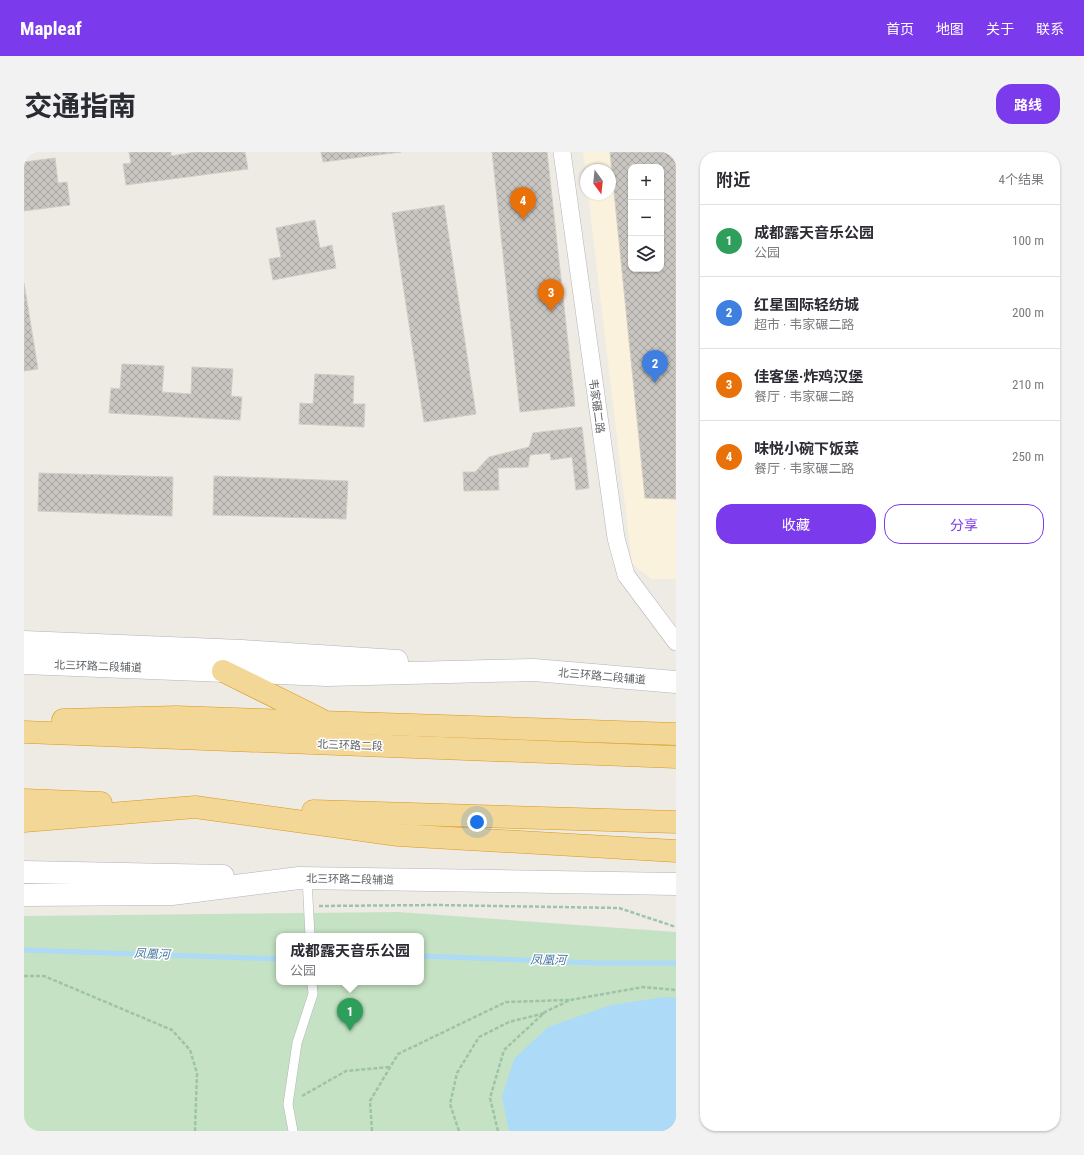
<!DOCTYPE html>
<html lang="zh">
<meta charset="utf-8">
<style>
:root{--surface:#fff;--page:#f2f2f3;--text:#2b2b33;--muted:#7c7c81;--line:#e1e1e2;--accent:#7c3aed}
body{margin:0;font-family:"Roboto Condensed","Noto Sans SC",sans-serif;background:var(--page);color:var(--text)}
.controls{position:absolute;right:12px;top:12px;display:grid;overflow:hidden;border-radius:8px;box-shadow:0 1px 3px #0004}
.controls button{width:36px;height:36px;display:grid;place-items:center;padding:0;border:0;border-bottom:1px solid var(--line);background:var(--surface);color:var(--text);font:20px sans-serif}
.compass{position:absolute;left:556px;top:12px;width:36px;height:36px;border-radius:50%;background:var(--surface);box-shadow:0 1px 3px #0004;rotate:165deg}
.you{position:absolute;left:453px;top:670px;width:14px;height:14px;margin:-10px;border:3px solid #fff;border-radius:50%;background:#1a73e8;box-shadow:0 0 0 6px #1a73e833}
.badge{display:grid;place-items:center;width:26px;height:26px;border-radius:50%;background:var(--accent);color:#fff;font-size:13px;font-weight:700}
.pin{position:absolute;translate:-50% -33px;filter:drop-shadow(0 1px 2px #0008)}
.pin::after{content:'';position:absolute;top:21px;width:14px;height:12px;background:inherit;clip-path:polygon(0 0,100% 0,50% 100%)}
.popup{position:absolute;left:252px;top:781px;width:148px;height:52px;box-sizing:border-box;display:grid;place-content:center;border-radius:8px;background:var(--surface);filter:drop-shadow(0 1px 3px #0005);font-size:13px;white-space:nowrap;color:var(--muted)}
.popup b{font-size:15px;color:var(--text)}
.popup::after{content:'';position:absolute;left:50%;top:100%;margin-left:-8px;border:8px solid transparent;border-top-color:var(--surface)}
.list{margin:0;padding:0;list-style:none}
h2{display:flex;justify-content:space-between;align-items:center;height:52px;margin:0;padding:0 16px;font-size:17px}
h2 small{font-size:13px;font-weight:400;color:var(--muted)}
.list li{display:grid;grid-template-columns:26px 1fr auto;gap:12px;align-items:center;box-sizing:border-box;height:72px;padding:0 16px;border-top:1px solid var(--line)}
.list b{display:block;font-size:15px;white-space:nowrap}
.list p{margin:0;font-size:13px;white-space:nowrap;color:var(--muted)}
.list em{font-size:13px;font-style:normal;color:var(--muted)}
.actions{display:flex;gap:8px;padding:12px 16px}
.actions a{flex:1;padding:9px 0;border:1px solid var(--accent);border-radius:16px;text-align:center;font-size:14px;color:var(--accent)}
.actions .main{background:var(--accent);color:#fff}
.icon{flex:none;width:22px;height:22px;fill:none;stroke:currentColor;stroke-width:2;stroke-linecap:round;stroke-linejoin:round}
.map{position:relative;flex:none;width:652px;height:979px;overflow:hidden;border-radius:16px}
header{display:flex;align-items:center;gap:24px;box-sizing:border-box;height:56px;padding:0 20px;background:var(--accent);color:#fff}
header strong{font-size:19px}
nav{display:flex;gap:22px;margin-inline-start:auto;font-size:14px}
.intro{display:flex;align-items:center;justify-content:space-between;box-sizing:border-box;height:96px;padding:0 24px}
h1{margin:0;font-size:28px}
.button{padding:10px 18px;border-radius:16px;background:var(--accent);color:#fff;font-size:14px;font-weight:700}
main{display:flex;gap:24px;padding:0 24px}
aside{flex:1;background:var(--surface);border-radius:16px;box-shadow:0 1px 3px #0004}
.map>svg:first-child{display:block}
.commercial{fill:#fbf2dd;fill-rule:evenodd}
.park{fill:#c5e3c4;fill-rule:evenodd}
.water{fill:#acdaf7}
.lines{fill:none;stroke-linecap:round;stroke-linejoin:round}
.stream{stroke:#acdaf7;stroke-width:5}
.building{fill:url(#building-cross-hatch);stroke:#d2cdc4;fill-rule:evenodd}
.lane-casing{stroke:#b2b5b9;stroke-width:10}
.street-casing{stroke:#b2b5b9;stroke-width:18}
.secondary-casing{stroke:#b1b4b8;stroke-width:23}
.highway-casing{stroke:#dd9615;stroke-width:23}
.path{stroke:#9ec3a6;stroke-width:2.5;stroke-dasharray:4 2;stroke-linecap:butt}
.lane{stroke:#fff;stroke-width:9}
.street{stroke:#fff;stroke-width:17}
.secondary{stroke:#fff;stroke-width:22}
.highway{stroke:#f3d797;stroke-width:22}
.labels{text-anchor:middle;stroke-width:3;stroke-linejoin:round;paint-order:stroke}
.street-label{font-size:11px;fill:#5d6064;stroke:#fff}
.water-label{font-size:12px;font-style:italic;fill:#47769f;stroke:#fff}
</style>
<header>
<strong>Mapleaf</strong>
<nav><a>首页</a><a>地图</a><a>关于</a><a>联系</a></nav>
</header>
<div class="intro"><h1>交通指南</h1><a class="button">路线</a></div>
<main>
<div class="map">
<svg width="652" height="979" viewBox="0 0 652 979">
<defs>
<pattern id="building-cross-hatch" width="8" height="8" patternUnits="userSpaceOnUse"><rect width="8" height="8" fill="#c9c6c2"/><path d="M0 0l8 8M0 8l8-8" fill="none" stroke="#a6a4a1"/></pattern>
</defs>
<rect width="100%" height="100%" fill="#eeebe5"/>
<path class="commercial" d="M559,0h93v427h-24l-20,-15 -44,-370h22v-24h-24v4zM607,15h30v102h-30z"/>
<path class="park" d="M374,760l278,20v199h-652v-215zM255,784h142v46h-142z"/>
<polygon class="water" points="641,845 652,846 652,979 485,979 478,945 490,907 524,875 587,853"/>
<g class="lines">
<g class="stream">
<polyline points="0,798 255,807"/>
<polyline points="397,804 573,811 652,811"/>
</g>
</g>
<g class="building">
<polygon points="105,0 147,0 147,4 171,0 221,0 224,17 102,33 99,12 107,11"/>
<polygon points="297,0 377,0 299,10"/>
<polygon points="468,0 523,0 551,254 496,260"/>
<path d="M586,0h66v347l-31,-1zM607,15h30v102h-30z"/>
<polygon points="31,6 34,31 43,30 46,53 0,59 0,10"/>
<polygon points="420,53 452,262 400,270 368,61"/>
<polygon points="291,68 296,96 308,93 312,116 249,128 245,107 257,105 252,76"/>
<polygon points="0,131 14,217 0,219"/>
<polygon points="98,212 140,214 138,240 167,242 168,215 209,217 207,244 218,245 216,268 85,261 87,236 96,237"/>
<polygon points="291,222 330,224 329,252 341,252 340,275 275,272 276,251 289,252"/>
<polygon points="558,275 565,336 552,338 548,305 527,308 526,301 506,303 504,315 474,316 475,338 440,339 439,320 451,320 465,305 505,295 509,281"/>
<polygon points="15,321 149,325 148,364 14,359"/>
<polygon points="190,324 324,329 322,367 189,363"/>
</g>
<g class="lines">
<defs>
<g id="lane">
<polyline points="283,726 286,784"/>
<polyline points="269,979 264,952 273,891 289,842 288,830"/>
</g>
<polyline id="street" points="538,0 592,386 602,423 652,490"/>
<g id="secondary">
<polyline points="0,490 218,499 373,509"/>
<polyline points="0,511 303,523 510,518 652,530"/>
<polyline points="0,720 199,724"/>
<polyline points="0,743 148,742 275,726 652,732"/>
</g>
<g id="highway">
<polyline points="199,519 296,567"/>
<polyline points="39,568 152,565 652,582"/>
<polyline points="0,580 652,605"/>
<polyline points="0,648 77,651"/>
<polyline points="289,659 652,670"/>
<polyline points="0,669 171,655 374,683 652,699"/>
</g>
</defs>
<use href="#lane" class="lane-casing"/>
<use href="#street" class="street-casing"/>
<use href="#secondary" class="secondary-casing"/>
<use href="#highway" class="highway-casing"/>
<g class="path">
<polyline points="295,754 412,753 595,756 652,775"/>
<polyline points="0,824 20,824 148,878 166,898 173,921 171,979"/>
<polyline points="278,944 322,919 366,915"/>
<polyline points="348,979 346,949 374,902 482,850 545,848"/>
<polyline points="435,979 426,952 433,921 455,885 485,870 521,861"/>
<polyline points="474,979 466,946 480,898 521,860 546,848 619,835 652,838"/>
</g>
<use href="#lane" class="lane"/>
<use href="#street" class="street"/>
<use href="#secondary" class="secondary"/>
<use href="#highway" class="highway"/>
</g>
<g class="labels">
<g class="street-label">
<text transform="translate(573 254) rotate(82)" y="4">韦家碾二路</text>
<text transform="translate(74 514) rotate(2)" y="4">北三环路二段辅道</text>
<text transform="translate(578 524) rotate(5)" y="4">北三环路二段辅道</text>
<text transform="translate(326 593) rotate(2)" y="4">北三环路二段</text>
<text transform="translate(326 727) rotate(1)" y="4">北三环路二段辅道</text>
</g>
<g class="water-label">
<text transform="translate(128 802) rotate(2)" y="4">凤凰河</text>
<text transform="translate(524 808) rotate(1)" y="4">凤凰河</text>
</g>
</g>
</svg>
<div class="controls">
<button>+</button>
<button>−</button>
<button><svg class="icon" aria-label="layers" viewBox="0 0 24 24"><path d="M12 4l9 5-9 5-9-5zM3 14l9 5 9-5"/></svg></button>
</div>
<svg class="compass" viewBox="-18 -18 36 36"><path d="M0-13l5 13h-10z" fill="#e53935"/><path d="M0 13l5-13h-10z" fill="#7c7c81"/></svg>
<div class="you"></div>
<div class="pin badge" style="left:326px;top:879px;background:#2e9e5b">1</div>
<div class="popup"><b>成都露天音乐公园</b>公园</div>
<div class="pin badge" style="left:631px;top:231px;background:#3f7fe0">2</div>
<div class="pin badge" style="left:527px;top:160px;background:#e8710a">3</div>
<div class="pin badge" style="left:499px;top:68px;background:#e8710a">4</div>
</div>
<aside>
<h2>附近<small>4个结果</small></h2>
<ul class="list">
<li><span class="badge" style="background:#2e9e5b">1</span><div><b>成都露天音乐公园</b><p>公园</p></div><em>100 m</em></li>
<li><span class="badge" style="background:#3f7fe0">2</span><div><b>红星国际轻纺城</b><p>超市 · 韦家碾二路</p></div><em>200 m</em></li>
<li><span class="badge" style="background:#e8710a">3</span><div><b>佳客堡·炸鸡汉堡</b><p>餐厅 · 韦家碾二路</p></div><em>210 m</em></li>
<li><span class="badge" style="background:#e8710a">4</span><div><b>味悦小碗下饭菜</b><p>餐厅 · 韦家碾二路</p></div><em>250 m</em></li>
</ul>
<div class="actions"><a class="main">收藏</a><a>分享</a></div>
</aside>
</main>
